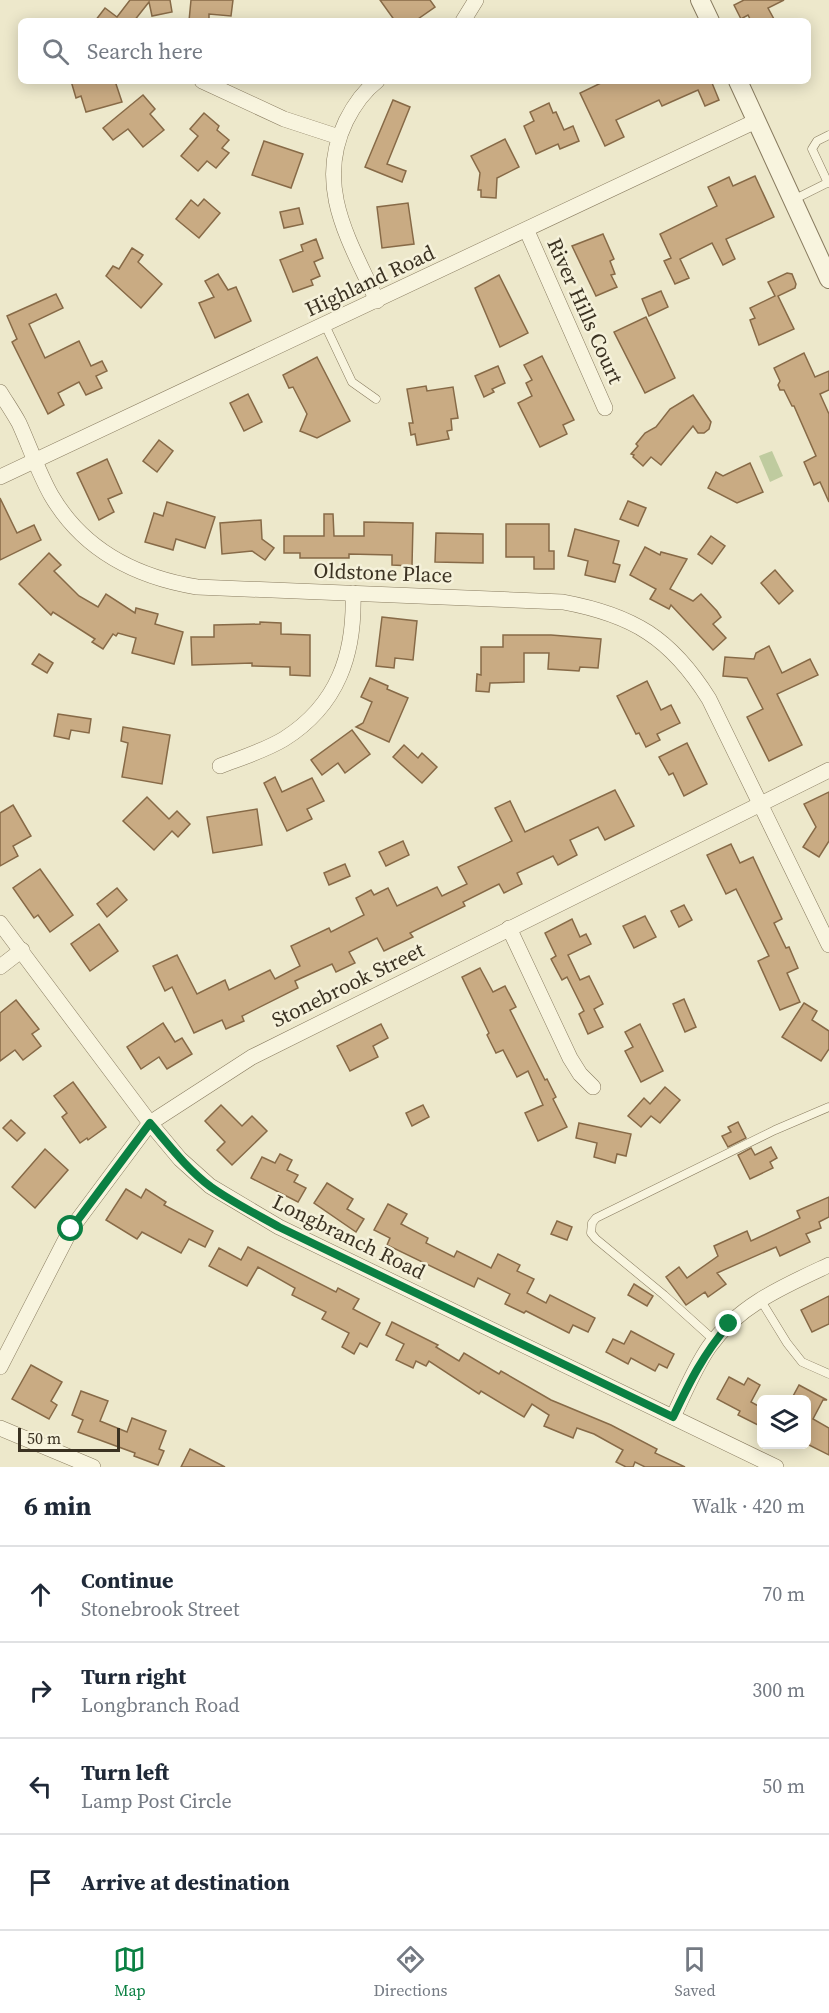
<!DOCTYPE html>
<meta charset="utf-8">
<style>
:root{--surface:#fff;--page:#f6f6f7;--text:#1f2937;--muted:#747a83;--line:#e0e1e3;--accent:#0b8043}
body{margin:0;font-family:"Source Serif 4",serif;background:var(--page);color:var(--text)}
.controls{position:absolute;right:18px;bottom:18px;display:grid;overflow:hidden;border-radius:9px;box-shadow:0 3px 15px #0003}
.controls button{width:54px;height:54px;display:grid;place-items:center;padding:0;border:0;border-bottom:2px solid var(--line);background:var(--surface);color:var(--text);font:30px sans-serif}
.scale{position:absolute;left:18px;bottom:15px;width:102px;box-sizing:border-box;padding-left:6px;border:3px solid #3b3222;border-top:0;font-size:16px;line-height:21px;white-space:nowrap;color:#3b3222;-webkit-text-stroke:4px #f5f1da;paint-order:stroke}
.stop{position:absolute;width:18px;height:18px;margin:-14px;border:4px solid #0b8043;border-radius:50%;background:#fff}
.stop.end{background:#0b8043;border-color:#fff;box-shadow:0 2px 6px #0008}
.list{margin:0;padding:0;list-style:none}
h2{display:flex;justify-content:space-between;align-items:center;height:78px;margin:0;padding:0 24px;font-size:26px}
h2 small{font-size:20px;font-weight:400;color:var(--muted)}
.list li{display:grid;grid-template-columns:39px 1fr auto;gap:18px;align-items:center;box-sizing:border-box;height:96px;padding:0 24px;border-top:2px solid var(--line)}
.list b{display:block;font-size:22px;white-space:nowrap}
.list p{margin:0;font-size:20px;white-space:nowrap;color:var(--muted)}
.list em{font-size:20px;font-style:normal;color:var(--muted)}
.icon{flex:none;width:33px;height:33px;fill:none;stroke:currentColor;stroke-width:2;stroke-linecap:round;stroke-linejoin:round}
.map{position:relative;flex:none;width:829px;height:1467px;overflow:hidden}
.search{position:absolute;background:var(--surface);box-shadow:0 3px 15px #0003;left:18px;right:18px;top:18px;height:66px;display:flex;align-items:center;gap:15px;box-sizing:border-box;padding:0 21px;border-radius:9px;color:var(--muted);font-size:22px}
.sheet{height:462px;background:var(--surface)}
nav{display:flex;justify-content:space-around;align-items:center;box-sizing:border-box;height:84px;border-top:2px solid var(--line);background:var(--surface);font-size:16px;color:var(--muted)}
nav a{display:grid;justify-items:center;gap:3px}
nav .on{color:var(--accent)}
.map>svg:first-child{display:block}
.green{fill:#bfcb9f}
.building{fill:#c9ab83;stroke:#876a47;stroke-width:1.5}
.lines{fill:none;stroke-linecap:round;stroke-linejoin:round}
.service-casing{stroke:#897c60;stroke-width:9}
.minor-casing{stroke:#897c60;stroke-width:16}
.tertiary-casing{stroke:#897c60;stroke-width:20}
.service{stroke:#f8f4de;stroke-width:8}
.minor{stroke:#f8f4de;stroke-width:15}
.tertiary{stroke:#f8f4de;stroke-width:18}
.route{stroke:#0b8043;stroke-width:8}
.labels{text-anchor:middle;stroke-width:5;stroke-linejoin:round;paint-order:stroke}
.street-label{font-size:21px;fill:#3b3222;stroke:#f5f1da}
</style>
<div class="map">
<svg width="829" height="1467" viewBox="0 0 829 1467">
<rect width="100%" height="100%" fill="#ede8cb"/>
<polygon class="green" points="772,451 783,476 770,482 759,456"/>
<g class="building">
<polygon points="130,0 170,0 172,12 152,16 149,2 134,21 95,21 105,8 117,17"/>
<polygon points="191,0 233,0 231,16 209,14 209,21 189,21"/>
<polygon points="380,0 430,0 435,7 415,21 395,21"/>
<polygon points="744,0 784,0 768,8 775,21 751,21 748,15 741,19 734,5"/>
<polygon points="71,81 115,81 122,102 86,112 81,96 76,98"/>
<polygon points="605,81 717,81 712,83 719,100 705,106 698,90 662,106 659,100 616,120 624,137 605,146 580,93"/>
<polygon points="143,95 155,109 150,114 164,130 143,147 128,129 113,140 103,128"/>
<polygon points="393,100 410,107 387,164 406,171 402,182 365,167"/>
<polygon points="549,103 553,113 556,112 564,130 573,126 579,141 560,149 558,144 536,154 524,126 534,121 530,112"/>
<polygon points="204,113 219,126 217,130 229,140 222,148 229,153 216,168 207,161 198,171 181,156 198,136 190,129"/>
<polygon points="505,139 519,167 497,178 496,198 481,197 481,190 478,190 480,173 471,156"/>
<polygon points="264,141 303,154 291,188 252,175"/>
<polygon points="755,176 774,217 726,239 735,259 723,265 712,243 680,259 689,278 675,284 664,261 671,258 660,234 717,206 708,187 729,177 733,186"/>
<polygon points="204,199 220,213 199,238 176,219 191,200 198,206"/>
<polygon points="408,203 414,244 382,248 377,207"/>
<polygon points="299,208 303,224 284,228 280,212"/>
<polygon points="603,234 614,259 610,261 615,274 611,275 617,287 596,296 572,246"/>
<polygon points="316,239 323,258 314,262 320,276 311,280 313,285 293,292 280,260 303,251 301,245"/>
<polygon points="132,248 143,255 138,262 162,284 141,308 106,276 113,266 119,269"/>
<polygon points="787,273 792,274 796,284 795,288 778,296 794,329 759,345 750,320 755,318 750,308 775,296 768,282"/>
<polygon points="218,274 228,290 236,287 251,321 215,338 199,303 214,297 205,281"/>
<polygon points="499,275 528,333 500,347 475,288"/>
<polygon points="661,291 668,307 649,316 642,299"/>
<polygon points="56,294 63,308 29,324 45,358 79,341 91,366 102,361 107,371 96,376 102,388 86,395 79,382 58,393 64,405 48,414 12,342 17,339 7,316"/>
<polygon points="646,317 675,378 645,393 614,332"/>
<polygon points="804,353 815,377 829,371 829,390 820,394 829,414 829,502 820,482 814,485 804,462 816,456 794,406 792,406 784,390 780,390 778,385 780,381 774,368"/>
<polygon points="542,356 574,420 563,425 567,434 540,447 518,403 532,396 526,383 532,380 524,365"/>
<polygon points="317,357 350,421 317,438 300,431 307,414 293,387 289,388 283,375"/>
<polygon points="498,366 505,383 492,389 494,392 484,397 475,376"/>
<polygon points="426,386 427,391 453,387 458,418 451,419 452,430 447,431 449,439 417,445 415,434 411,435 409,423 413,423 407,389"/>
<polygon points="248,394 262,422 244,431 230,403"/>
<polygon points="693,395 711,422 709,429 704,433 698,433 693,426 661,465 651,457 643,466 633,457 634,455 631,454 638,446 636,444 645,433 656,427 670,409"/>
<polygon points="159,440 173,451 157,472 143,461"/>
<polygon points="107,459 122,493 108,499 114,512 99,520 77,473"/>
<polygon points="750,463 763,492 737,503 708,488 716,472 723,476"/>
<polygon points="0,498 17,533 34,525 41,540 0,560"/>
<polygon points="628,501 646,508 638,526 620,519"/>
<polygon points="167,502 215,517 205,548 176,539 173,550 145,542 154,513 163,516"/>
<polygon points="324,514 333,514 334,536 364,536 364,522 413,523 412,566 392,565 392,555 349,554 349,558 300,558 300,553 284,553 284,536 324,536"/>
<polygon points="261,520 262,539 274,548 265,560 252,551 222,554 220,523"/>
<polygon points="506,524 549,524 549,551 554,551 554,569 534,569 534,557 506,557"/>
<polygon points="575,529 619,541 613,563 620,565 615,582 585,575 588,561 568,556"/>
<polygon points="436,533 483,534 483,563 435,562"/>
<polygon points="711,536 725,546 712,564 698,554"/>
<polygon points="645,547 660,555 661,552 687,559 670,589 693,601 701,594 717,611 721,617 713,624 726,638 713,650 671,605 669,609 650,599 656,589 630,575"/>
<polygon points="49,553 61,565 54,571 79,596 98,607 106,594 135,613 136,608 158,614 155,624 183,632 174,664 132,653 136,638 118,633 116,636 113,634 103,649 92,642 95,639 53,612 51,615 19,584"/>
<polygon points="775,570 793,591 779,604 761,583"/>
<polygon points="382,617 417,621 413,660 395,658 394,668 376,666"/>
<polygon points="260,622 281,623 281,634 310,635 310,676 290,675 290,667 252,666 252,663 192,665 191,637 214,637 214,625 260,624"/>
<polygon points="503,635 551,635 601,639 598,668 580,667 579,671 548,669 549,653 524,653 524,682 490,683 489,692 476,691 477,674 481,675 481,647 503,647"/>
<polygon points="769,646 782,673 810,659 818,675 777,694 802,745 769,761 747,717 763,709 747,678 723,676 725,657 754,659 756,653"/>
<polygon points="39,654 53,663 47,673 32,664"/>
<polygon points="370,678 388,686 387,689 408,698 389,742 356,727 363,723 372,702 361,697"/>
<polygon points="647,681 661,710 671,705 680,723 657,734 660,740 646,747 639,733 636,734 617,696"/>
<polygon points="58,714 91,719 89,733 71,730 69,739 54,736"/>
<polygon points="123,727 170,735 162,784 122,777 128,743 121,741"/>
<polygon points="352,730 370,754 345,773 338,763 322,775 311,760"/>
<polygon points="687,743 707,784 684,796 673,773 669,775 659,757"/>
<polygon points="404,745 418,758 422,753 437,767 422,783 393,757"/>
<polygon points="275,777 282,792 312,778 324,801 307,809 312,819 287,831 264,783"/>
<polygon points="615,790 634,826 605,840 598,827 570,840 577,855 558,865 553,856 517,873 522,884 504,893 499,884 463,902 465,906 410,933 413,937 384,951 377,938 349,952 355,963 336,972 332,964 295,981 298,988 242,1016 244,1021 226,1029 222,1020 194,1033 172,987 165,991 153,966 177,955 197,994 225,980 229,990 270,970 275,979 300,966 291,946 329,928 331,932 364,915 356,898 371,890 374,895 388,888 397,906 437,887 442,896 467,884 458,867 512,841 495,808 510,801 525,832"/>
<polygon points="829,792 829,841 819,857 803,847 816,827 804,804"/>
<polygon points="147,797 169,819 177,811 190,824 178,837 172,831 154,850 123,821"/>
<polygon points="13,805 31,836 13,846 18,856 0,866 0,813"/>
<polygon points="257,809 262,845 213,853 207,817"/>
<polygon points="403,841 409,855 386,866 379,852"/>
<polygon points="731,844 740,863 753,857 782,919 774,923 786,948 789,947 798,968 787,973 800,1002 780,1010 758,961 769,956 736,889 726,894 707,855"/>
<polygon points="345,864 350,876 329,885 324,873"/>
<polygon points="40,869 73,915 50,932 38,915 34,918 13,888"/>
<polygon points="117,888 127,900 107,917 97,904"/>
<polygon points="684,905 692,920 679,927 671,911"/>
<polygon points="645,916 656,937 634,948 623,926"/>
<polygon points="572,919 580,937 586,934 591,944 568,955 580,980 589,976 603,1004 594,1009 603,1027 588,1034 579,1014 584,1011 567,977 562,980 551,959 556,956 545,933"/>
<polygon points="99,924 118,951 90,971 71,944"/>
<polygon points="480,968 493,992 505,986 516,1007 510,1010 545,1080 547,1079 556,1097 553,1099 567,1127 538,1141 525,1113 543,1105 528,1071 517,1077 503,1050 496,1053 487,1035 489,1033 462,977"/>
<polygon points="684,999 696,1027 685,1032 673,1004"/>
<polygon points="16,1000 39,1029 32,1034 41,1046 23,1060 15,1050 0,1061 0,1013"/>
<polygon points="804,1003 817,1011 812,1020 829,1031 829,1049 821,1061 782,1037"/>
<polygon points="163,1023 175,1042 182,1038 192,1054 167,1069 159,1057 141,1069 127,1047"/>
<polygon points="381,1024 388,1038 373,1046 378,1057 350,1071 337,1046"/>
<polygon points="640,1024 663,1071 641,1082 625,1051 633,1047 625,1032"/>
<polygon points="73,1082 106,1127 88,1140 87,1138 80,1143 62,1117 67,1113 54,1096"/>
<polygon points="665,1087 680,1100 660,1123 651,1116 641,1127 628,1116 644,1098 650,1104"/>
<polygon points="221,1105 242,1126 252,1116 267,1131 232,1165 217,1150 225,1142 205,1121"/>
<polygon points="423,1105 429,1117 412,1126 406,1113"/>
<polygon points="11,1120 25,1133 17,1141 3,1128"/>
<polygon points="738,1122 746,1138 728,1147 722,1136 731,1132 728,1127"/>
<polygon points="579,1123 631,1134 626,1156 617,1154 615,1163 594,1157 597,1143 576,1138"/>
<polygon points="771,1147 777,1158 770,1162 773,1168 750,1179 738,1155 751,1148 755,1155"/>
<polygon points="45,1149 68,1170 35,1208 12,1187"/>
<polygon points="280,1154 292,1160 287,1170 298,1175 294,1182 306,1188 298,1202 251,1178 262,1157 275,1163"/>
<polygon points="327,1183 353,1199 347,1209 364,1219 356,1232 314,1203"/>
<polygon points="126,1189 141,1198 146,1189 166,1202 164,1205 213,1231 205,1247 189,1239 181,1253 142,1232 137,1239 106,1220"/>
<polygon points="829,1197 829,1217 819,1222 821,1228 806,1234 810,1242 780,1256 776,1247 717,1273 726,1284 708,1297 705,1292 686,1305 666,1277 679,1267 687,1278 718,1256 714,1246 747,1231 751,1241 800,1218 797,1211"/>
<polygon points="388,1204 407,1214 401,1224 428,1238 426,1243 454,1257 457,1251 491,1268 498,1254 520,1265 517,1271 534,1279 527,1293 546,1303 550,1295 595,1318 588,1332 573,1325 569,1333 526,1311 524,1313 505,1304 510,1294 478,1278 474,1287 387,1245 390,1238 374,1230"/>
<polygon points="557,1221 572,1227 567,1240 551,1234"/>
<polygon points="248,1247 336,1292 338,1288 359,1299 353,1309 380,1323 367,1347 360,1343 354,1354 342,1347 349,1333 322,1319 326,1312 292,1295 295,1288 258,1267 247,1286 209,1266 219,1248 241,1260"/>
<polygon points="634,1284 653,1296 647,1306 628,1295"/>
<polygon points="829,1296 829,1324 812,1332 801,1310"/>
<polygon points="392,1322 438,1345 436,1347 459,1361 464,1353 499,1374 501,1371 551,1400 611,1425 657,1449 655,1453 685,1467 645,1467 635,1462 633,1467 626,1467 616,1462 623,1450 594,1434 577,1428 573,1438 544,1426 549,1415 532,1404 524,1417 481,1391 479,1394 429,1361 426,1366 416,1361 413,1368 396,1360 404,1344 386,1335"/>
<polygon points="631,1331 674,1354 667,1368 659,1364 655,1371 631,1358 628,1364 606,1352 613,1339 624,1344"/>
<polygon points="31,1365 62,1382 51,1401 57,1405 49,1419 12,1399"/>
<polygon points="729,1377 744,1385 748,1378 760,1385 751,1402 762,1408 762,1427 738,1415 740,1411 717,1399"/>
<polygon points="799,1385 827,1400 823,1400 813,1419 829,1428 829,1455 807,1444 807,1400 791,1400"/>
<polygon points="81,1391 108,1401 100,1421 127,1432 132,1418 166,1431 159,1449 164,1451 158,1465 134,1456 135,1453 78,1432 83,1420 72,1415"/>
<polygon points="190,1449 225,1467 181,1467"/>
</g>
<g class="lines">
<defs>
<g id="service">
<polyline points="828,183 812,149 817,141 829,135"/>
<polyline points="793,200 829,182"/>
<polyline points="325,325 352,382 376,399"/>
<polyline points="760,1299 787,1343 802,1362 829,1374"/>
<polyline points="715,1341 664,1295 596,1239 591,1233 592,1223 596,1218 775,1130 829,1107"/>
</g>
<g id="minor">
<polyline points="463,21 476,0"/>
<polyline points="202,81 284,119 339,137"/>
<path d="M377,81c-13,10 -24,26 -31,40 -32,66 4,120 31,180"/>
<polyline points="527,231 605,408"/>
<path d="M0,392c6,10 13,20 19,31 11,24 19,49 32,72 32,55 85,82 146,92l366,15c70,13 108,36 146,97l120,246"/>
<polyline points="0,477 756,121"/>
<path d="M220,766c21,-8 44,-15 64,-27 54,-34 71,-85 69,-146"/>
<polyline points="0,923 150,1123 180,1159 210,1186 279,1227 776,1467"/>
<polyline points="509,928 570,1058 580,1074 593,1087"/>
<polyline points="0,967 22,950"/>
<polyline points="0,1367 71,1229 150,1123 252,1057 829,770"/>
<path d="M673,1417c11,-23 21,-48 36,-70 30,-42 75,-61 120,-82"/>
<polyline points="0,1428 93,1467"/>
</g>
<g id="tertiary">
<polyline points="700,0 710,21"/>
<polyline points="738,81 829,279"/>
</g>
</defs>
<use href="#service" class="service-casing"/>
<use href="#minor" class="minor-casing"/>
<use href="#tertiary" class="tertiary-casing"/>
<use href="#service" class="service"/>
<use href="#minor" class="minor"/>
<use href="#tertiary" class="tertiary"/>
</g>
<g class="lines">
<path class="route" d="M71,1229l79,-106c19,22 37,46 61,64 21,15 45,27 68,40l394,190c17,-36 30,-62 56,-93"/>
</g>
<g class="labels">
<g class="street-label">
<text transform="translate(370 281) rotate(-25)" y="7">Highland Road</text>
<text transform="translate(585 311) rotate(66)" y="7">River Hills Court</text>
<text transform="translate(383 573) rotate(2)" y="7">Oldstone Place</text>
<text transform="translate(348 985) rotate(-26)" y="7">Stonebrook Street</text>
<text transform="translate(349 1237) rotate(26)" y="7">Longbranch Road</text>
</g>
</g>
</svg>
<div class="controls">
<button><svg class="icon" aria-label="layers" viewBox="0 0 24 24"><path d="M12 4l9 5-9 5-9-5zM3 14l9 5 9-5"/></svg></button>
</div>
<div class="scale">50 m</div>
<div class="stop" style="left:71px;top:1229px"></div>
<div class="stop end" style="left:729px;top:1324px"></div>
<div class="search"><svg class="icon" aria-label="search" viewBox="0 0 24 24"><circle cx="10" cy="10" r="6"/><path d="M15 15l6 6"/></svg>Search here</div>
</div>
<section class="sheet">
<h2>6 min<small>Walk · 420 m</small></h2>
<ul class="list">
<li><svg class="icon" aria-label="ahead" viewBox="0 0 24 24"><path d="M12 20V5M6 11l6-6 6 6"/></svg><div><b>Continue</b><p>Stonebrook Street</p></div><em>70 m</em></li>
<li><svg class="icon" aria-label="right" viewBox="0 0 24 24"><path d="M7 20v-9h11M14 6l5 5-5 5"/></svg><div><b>Turn right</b><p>Longbranch Road</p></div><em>300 m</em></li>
<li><svg class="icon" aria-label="left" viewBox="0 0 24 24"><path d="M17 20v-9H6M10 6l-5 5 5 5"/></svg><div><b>Turn left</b><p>Lamp Post Circle</p></div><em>50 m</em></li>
<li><svg class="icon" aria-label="arrive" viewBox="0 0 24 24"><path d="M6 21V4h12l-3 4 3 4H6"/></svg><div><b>Arrive at destination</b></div></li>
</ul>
</section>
<nav>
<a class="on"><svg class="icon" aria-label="map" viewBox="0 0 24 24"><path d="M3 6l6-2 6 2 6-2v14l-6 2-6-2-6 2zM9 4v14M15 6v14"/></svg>Map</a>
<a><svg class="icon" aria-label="directions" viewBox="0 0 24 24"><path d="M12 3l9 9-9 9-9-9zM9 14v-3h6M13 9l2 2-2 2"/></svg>Directions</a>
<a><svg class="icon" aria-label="saved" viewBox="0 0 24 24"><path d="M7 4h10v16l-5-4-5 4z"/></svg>Saved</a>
</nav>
